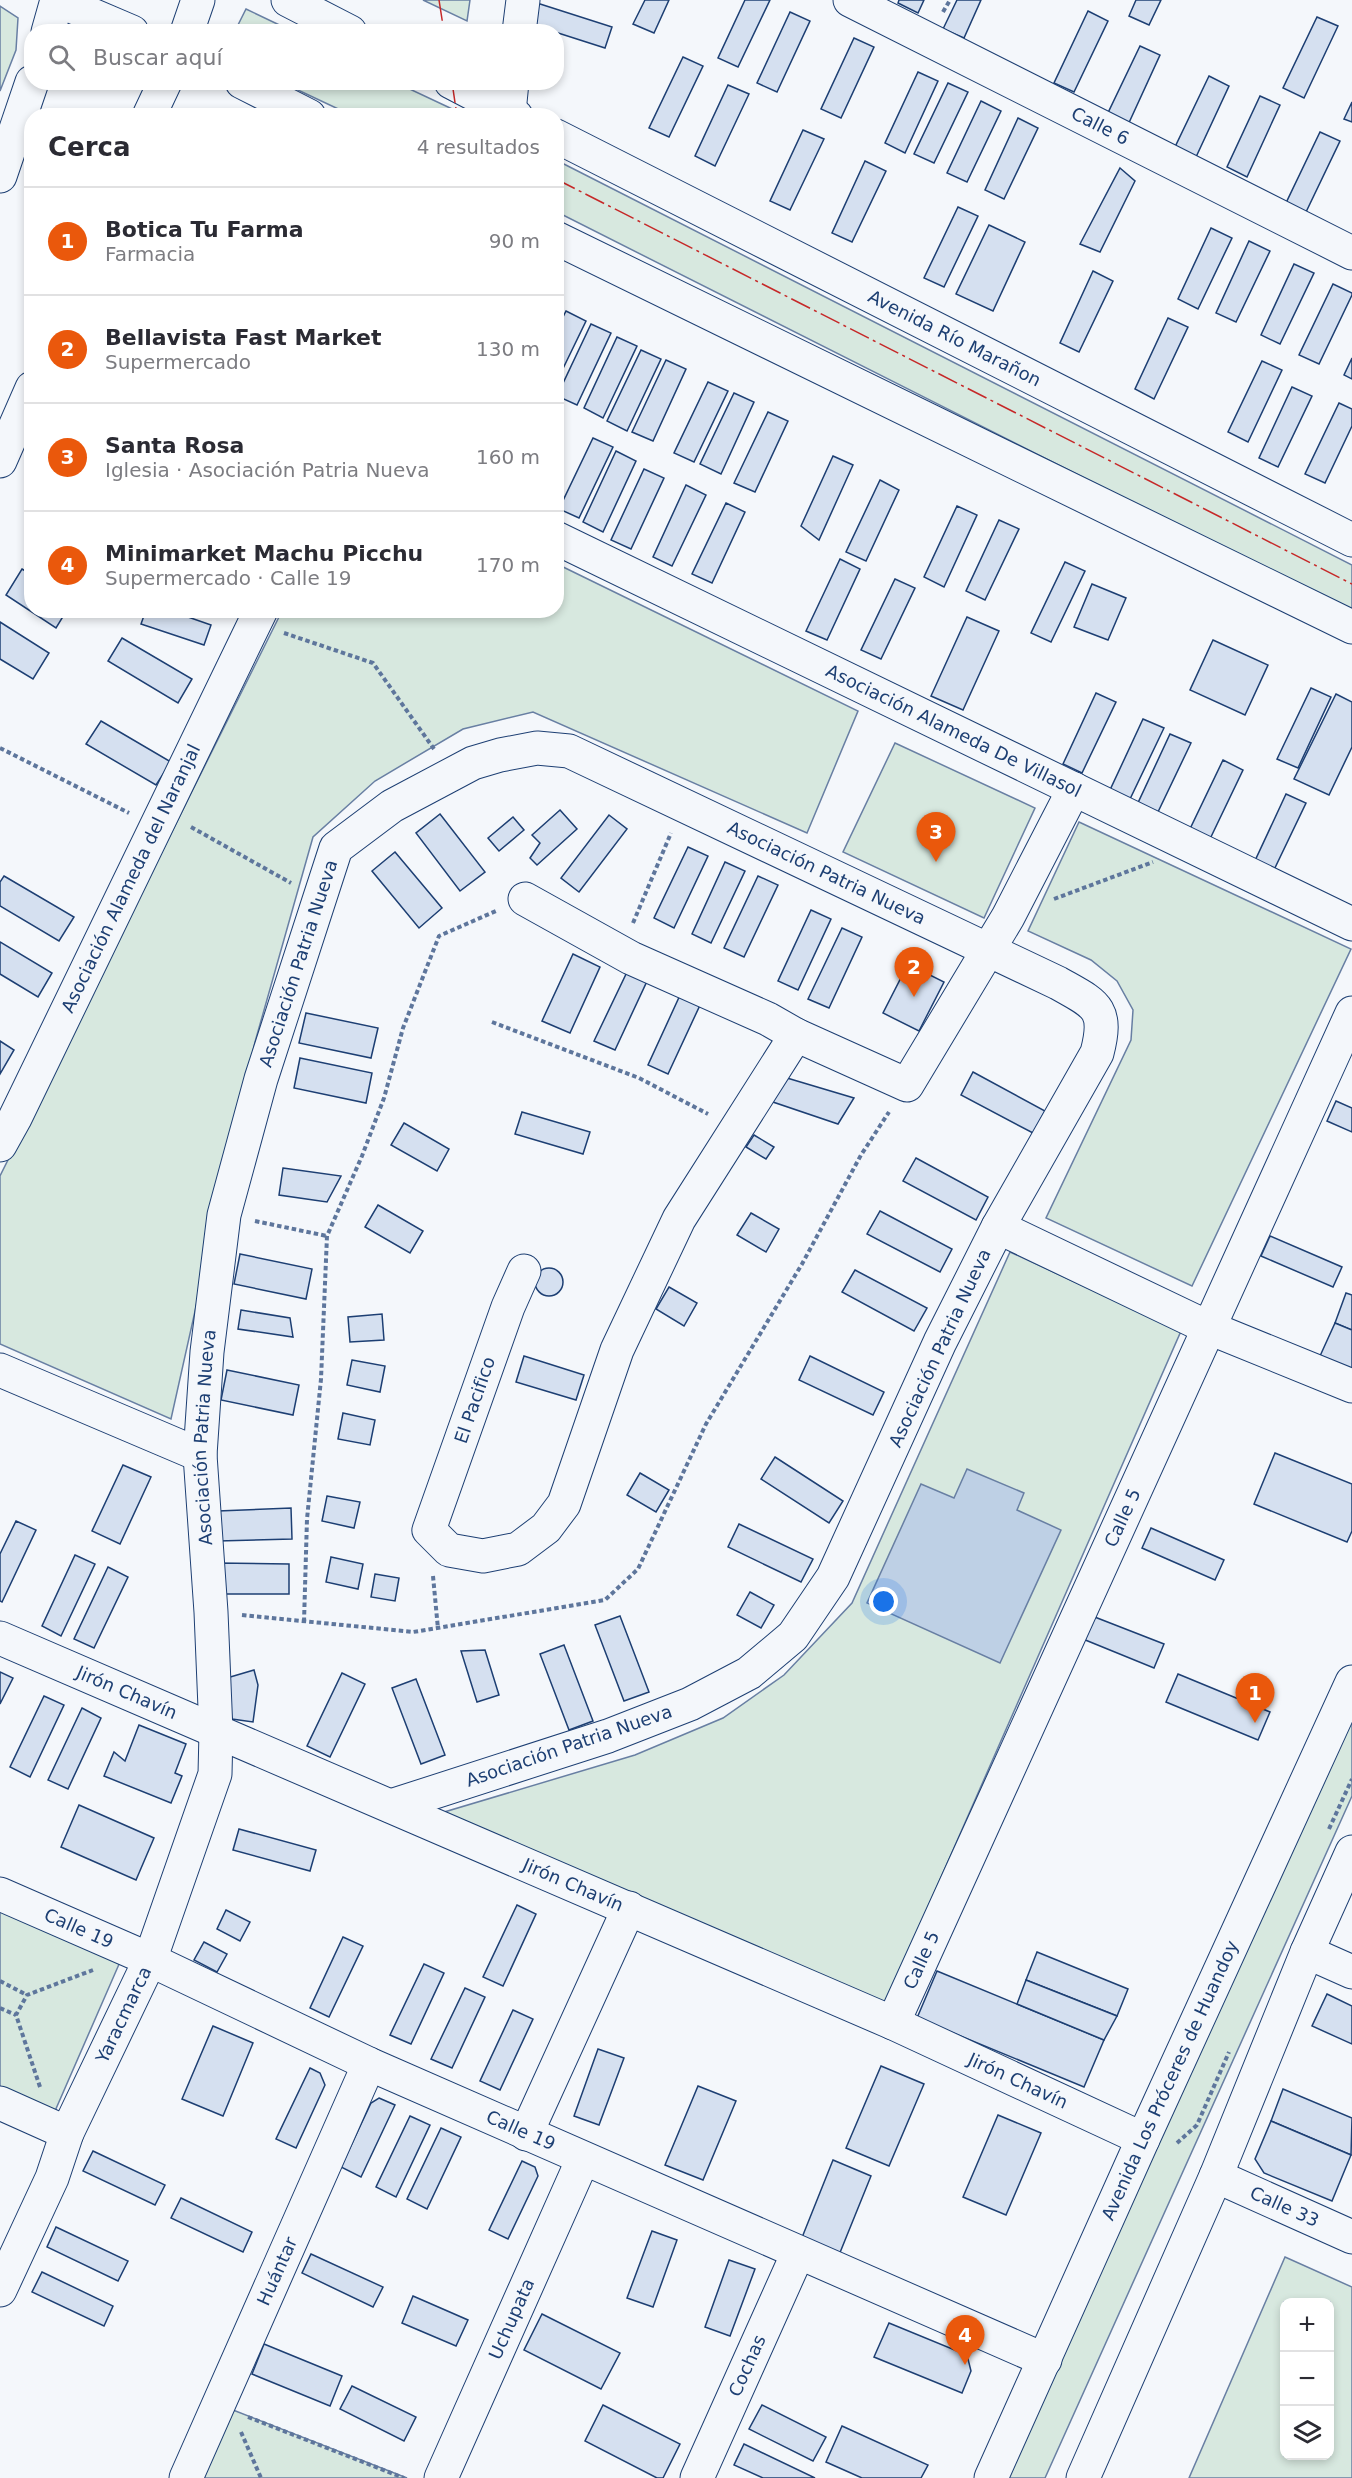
<!DOCTYPE html>
<html lang="es">
<meta charset="utf-8">
<style>
:root{--surface:#fff;--page:#f7f7f7;--text:#2b2b33;--muted:#7c7c81;--line:#e1e1e2;--accent:#ea580c}
body{margin:0;font-family:"DejaVu Sans",sans-serif;background:var(--page);color:var(--text)}
.controls{position:absolute;right:18px;bottom:18px;display:grid;overflow:hidden;border-radius:12px;box-shadow:0 3px 9px #0003}
.controls button{width:54px;height:54px;display:grid;place-items:center;padding:0;border:0;border-bottom:2px solid var(--line);background:var(--surface);color:var(--text);font:30px sans-serif}
.you{position:absolute;left:884px;top:1602px;width:21px;height:21px;margin:-15px;border:4px solid #fff;border-radius:50%;background:#1a73e8;box-shadow:0 0 0 9px #1a73e833}
.badge{display:grid;place-items:center;width:39px;height:39px;border-radius:50%;background:var(--accent);color:#fff;font-size:20px;font-weight:700}
.pin{position:absolute;translate:-50% -50px;filter:drop-shadow(0 2px 3px #0008)}
.pin::after{content:'';position:absolute;top:32px;width:21px;height:18px;background:inherit;clip-path:polygon(0 0,100% 0,50% 100%)}
.list{margin:0;padding:0;list-style:none}
h2{display:flex;justify-content:space-between;align-items:center;height:78px;margin:0;padding:0 24px;font-size:26px}
h2 small{font-size:20px;font-weight:400;color:var(--muted)}
.list li{display:grid;grid-template-columns:39px 1fr auto;gap:18px;align-items:center;box-sizing:border-box;height:108px;padding:0 24px;border-top:2px solid var(--line)}
.list b{display:block;font-size:22px;white-space:nowrap}
.list p{margin:0;font-size:20px;white-space:nowrap;color:var(--muted)}
.list em{font-size:20px;font-style:normal;color:var(--muted)}
.icon{flex:none;width:33px;height:33px;fill:none;stroke:currentColor;stroke-width:2;stroke-linecap:round;stroke-linejoin:round}
.map{position:relative;flex:none;width:1352px;height:2478px;overflow:hidden}
.search{position:absolute;background:var(--surface);box-shadow:0 3px 9px #0003;left:24px;top:24px;width:540px;height:66px;display:flex;align-items:center;gap:15px;box-sizing:border-box;padding:0 21px;border-radius:24px;color:var(--muted);font-size:22px}
.panel{position:absolute;background:var(--surface);box-shadow:0 3px 9px #0003;left:24px;top:108px;width:540px;height:510px;border-radius:24px}
.map>svg:first-child{display:block}
.green{fill:#d7e8df;stroke:#687fa3;stroke-width:1.5;fill-rule:evenodd}
.water{fill:#bed0e5;stroke:#687fa3;stroke-width:1.5}
.building{fill:#d5e0f0;stroke:#1d3f73;stroke-width:1.5}
.lines{fill:none;stroke-linecap:round;stroke-linejoin:round}
.minor-casing{stroke:#1d3f73;stroke-width:35}
.major-casing{stroke:#1d3f73;stroke-width:35}
.path{stroke:#5e769c;stroke-width:4;stroke-dasharray:4.5 3;stroke-linecap:butt}
.minor{stroke:#f4f7fb;stroke-width:33}
.major{stroke:#f4f7fb;stroke-width:33}
.power{stroke:#c62828;stroke-width:1.5;stroke-dasharray:21 4.5 3 4.5;stroke-linecap:butt}
.labels{text-anchor:middle;stroke-width:4.5;stroke-linejoin:round;paint-order:stroke}
.street-label{font-size:18px;fill:#1d3f73;stroke:#f4f7fb}
</style>
<div class="map">
<svg width="1352" height="2478" viewBox="0 0 1352 2478">
<rect width="100%" height="100%" fill="#f4f7fb"/>
<g class="green">
<polygon points="423,0 470,0 467,21"/>
<polygon points="0,6 18,18 16,50 0,91"/>
<polygon points="246,9 292,31 235,31"/>
<polygon points="283,83 397,83 465,115 351,115"/>
<polygon points="556,160 1352,565 1352,613 557,212"/>
<polygon points="557,564 858,711 807,833 533,712 463,729 375,781 313,837 255,1042 171,1419 0,1344 0,1176 282,611 556,610"/>
<polygon points="895,743 1035,808 984,918 843,852"/>
<polygon points="1079,822 1351,949 1192,1286 1046,1218 1131,1040 1133,1010 1117,981 1091,960 1028,931"/>
<polygon points="1010,1252 1181,1331 881,2014 441,1813 635,1755 723,1718 784,1675 852,1603"/>
<polygon points="1352,1712 1352,1796 1045,2478 1008,2478"/>
<polygon points="0,1909 120,1962 55,2111 0,2087"/>
<path d="M1285,2257l67,30v191h-163zM1284,2302h46v154h-46z"/>
<polygon points="233,2410 407,2478 202,2478"/>
</g>
<polygon class="water" points="967,1469 1024,1493 1017,1510 1061,1530 1000,1663 867,1603 921,1484 954,1498"/>
<g class="building">
<polygon points="645,0 669,0 654,33 633,24"/>
<polygon points="745,0 770,0 738,67 718,58"/>
<polygon points="899,0 924,0 918,13 898,3"/>
<polygon points="957,0 981,0 964,38 943,29"/>
<polygon points="1136,0 1161,0 1149,25 1129,16"/>
<polygon points="537,3 612,27 605,48 530,24"/>
<polygon points="1088,11 1108,21 1074,92 1054,83"/>
<polygon points="790,12 810,21 777,92 757,83"/>
<polygon points="1317,17 1338,26 1304,98 1283,88"/>
<polygon points="854,38 874,47 841,118 821,109"/>
<polygon points="1140,46 1160,55 1127,127 1106,117"/>
<polygon points="683,57 703,66 669,137 649,128"/>
<polygon points="918,72 938,81 905,153 885,143"/>
<polygon points="1209,76 1229,86 1196,157 1175,147"/>
<polygon points="948,83 968,92 934,163 914,154"/>
<polygon points="728,85 749,94 715,166 695,156"/>
<polygon points="1260,96 1280,105 1247,177 1227,167"/>
<polygon points="981,101 1001,111 967,182 947,173"/>
<polygon points="1352,102 1352,122 1344,119"/>
<polygon points="1018,118 1038,128 1004,199 985,190"/>
<polygon points="803,130 824,139 790,210 770,201"/>
<polygon points="1320,132 1340,141 1306,212 1286,203"/>
<polygon points="865,161 886,171 852,242 832,233"/>
<polygon points="1120,168 1135,181 1100,252 1080,244"/>
<polygon points="958,207 978,216 944,287 924,278"/>
<polygon points="989,225 1025,242 993,311 956,294"/>
<polygon points="1211,228 1232,238 1198,309 1178,299"/>
<polygon points="1249,241 1270,251 1236,322 1216,313"/>
<polygon points="1294,264 1314,273 1280,344 1261,335"/>
<polygon points="1093,271 1113,281 1079,352 1060,343"/>
<polygon points="1333,284 1352,293 1352,295 1319,364 1299,355"/>
<polygon points="566,311 586,321 556,383 556,331"/>
<polygon points="1168,318 1188,327 1154,399 1135,389"/>
<polygon points="591,324 611,333 577,405 557,396"/>
<polygon points="617,337 637,346 603,418 584,408"/>
<polygon points="641,350 661,359 627,431 607,421"/>
<polygon points="1352,358 1352,379 1344,375"/>
<polygon points="666,360 686,369 653,441 632,432"/>
<polygon points="1262,361 1282,370 1248,442 1228,432"/>
<polygon points="708,382 728,391 694,462 674,453"/>
<polygon points="1292,387 1312,396 1278,467 1259,458"/>
<polygon points="734,393 754,402 721,474 700,464"/>
<polygon points="1339,403 1352,409 1352,426 1325,483 1305,474"/>
<polygon points="768,412 788,421 755,492 734,483"/>
<polygon points="593,438 613,447 579,518 559,509"/>
<polygon points="616,451 636,461 603,532 583,522"/>
<polygon points="833,456 853,465 819,540 801,526"/>
<polygon points="644,469 664,478 631,549 611,540"/>
<polygon points="880,480 899,490 866,561 846,552"/>
<polygon points="686,485 706,495 672,566 653,557"/>
<polygon points="726,503 745,512 712,583 692,574"/>
<polygon points="957,506 977,515 944,587 924,577"/>
<polygon points="999,520 1019,529 985,600 966,591"/>
<polygon points="840,559 860,569 827,640 806,631"/>
<polygon points="1065,562 1085,571 1051,642 1031,633"/>
<polygon points="22,569 32,575 32,610 67,610 56,628 6,595"/>
<polygon points="895,579 915,588 881,659 861,650"/>
<polygon points="1092,584 1126,598 1108,640 1074,627"/>
<polygon points="146,610 168,610 211,625 204,645 141,624"/>
<polygon points="967,617 999,631 963,710 931,696"/>
<polygon points="0,622 49,653 33,679 0,659"/>
<polygon points="122,638 192,679 178,703 108,661"/>
<polygon points="1213,640 1268,665 1245,715 1190,690"/>
<polygon points="1311,688 1331,697 1298,768 1277,759"/>
<polygon points="1096,693 1116,702 1082,773 1063,764"/>
<polygon points="1336,694 1352,702 1352,747 1329,795 1294,779"/>
<polygon points="1143,719 1164,728 1130,799 1110,790"/>
<polygon points="101,721 171,762 156,785 86,744"/>
<polygon points="1170,734 1191,743 1157,814 1137,805"/>
<polygon points="1223,760 1243,770 1209,841 1189,831"/>
<polygon points="1286,794 1306,803 1272,874 1253,865"/>
<polygon points="560,810 577,829 537,865 530,858 540,843 532,835"/>
<polygon points="440,814 485,872 460,891 416,833"/>
<polygon points="609,815 627,829 579,892 561,878"/>
<polygon points="513,817 524,830 499,851 488,838"/>
<polygon points="688,847 708,856 674,928 654,918"/>
<polygon points="395,852 442,908 419,928 372,871"/>
<polygon points="725,862 745,871 711,943 692,934"/>
<polygon points="4,876 74,917 59,941 0,906 0,882"/>
<polygon points="758,876 778,885 744,957 724,948"/>
<polygon points="811,910 831,919 798,990 778,981"/>
<polygon points="842,928 862,937 829,1008 808,999"/>
<polygon points="0,942 52,973 38,997 0,974"/>
<polygon points="573,954 600,967 570,1033 542,1021"/>
<polygon points="908,964 944,982 919,1031 883,1013"/>
<polygon points="628,970 648,979 615,1050 594,1041"/>
<polygon points="681,993 701,1003 668,1074 648,1065"/>
<polygon points="306,1013 378,1028 371,1058 299,1043"/>
<polygon points="0,1041 14,1050 0,1074"/>
<polygon points="300,1058 372,1073 366,1103 294,1088"/>
<polygon points="973,1072 1045,1111 1033,1133 961,1095"/>
<polygon points="787,1078 854,1098 838,1124 770,1101"/>
<polygon points="1336,1101 1352,1108 1352,1132 1327,1121"/>
<polygon points="522,1112 590,1132 583,1154 515,1134"/>
<polygon points="404,1123 449,1149 437,1171 391,1145"/>
<polygon points="754,1135 774,1147 766,1159 746,1147"/>
<polygon points="916,1158 988,1197 976,1220 903,1181"/>
<polygon points="283,1168 341,1176 327,1202 279,1195"/>
<polygon points="378,1205 423,1231 410,1253 365,1227"/>
<polygon points="880,1211 952,1249 940,1272 867,1234"/>
<polygon points="751,1213 779,1229 766,1252 737,1235"/>
<polygon points="1270,1236 1342,1267 1333,1287 1261,1256"/>
<polygon points="240,1254 312,1269 306,1299 234,1284"/>
<circle cx="549" cy="1282" r="14"/>
<polygon points="855,1270 927,1308 914,1331 842,1292"/>
<polygon points="669,1287 697,1303 684,1326 656,1309"/>
<polygon points="1346,1293 1352,1295 1352,1330 1335,1323"/>
<polygon points="241,1310 290,1318 293,1337 238,1329"/>
<polygon points="382,1314 384,1340 350,1342 348,1317"/>
<polygon points="1335,1323 1352,1330 1352,1370 1320,1356"/>
<polygon points="524,1356 584,1375 576,1400 516,1382"/>
<polygon points="810,1356 884,1392 873,1415 799,1380"/>
<polygon points="352,1360 385,1366 380,1392 347,1385"/>
<polygon points="227,1370 299,1385 293,1415 221,1400"/>
<polygon points="343,1413 375,1420 370,1445 338,1439"/>
<polygon points="1275,1453 1352,1484 1352,1531 1347,1542 1254,1504"/>
<polygon points="775,1457 843,1501 829,1523 761,1479"/>
<polygon points="123,1465 151,1477 120,1544 92,1531"/>
<polygon points="640,1473 669,1490 656,1512 627,1495"/>
<polygon points="327,1496 360,1502 354,1528 322,1521"/>
<polygon points="291,1508 292,1539 218,1541 218,1511"/>
<polygon points="16,1521 36,1530 2,1602 0,1601 0,1554"/>
<polygon points="739,1524 813,1559 801,1582 728,1547"/>
<polygon points="1151,1528 1224,1560 1215,1580 1142,1548"/>
<polygon points="75,1555 95,1564 61,1636 42,1626"/>
<polygon points="331,1557 363,1564 358,1589 326,1582"/>
<polygon points="216,1563 289,1564 289,1594 216,1594"/>
<polygon points="108,1567 128,1577 94,1648 74,1639"/>
<polygon points="375,1574 399,1578 395,1601 371,1597"/>
<polygon points="750,1592 774,1605 761,1628 737,1615"/>
<polygon points="1087,1614 1164,1644 1154,1668 1078,1637"/>
<polygon points="620,1616 649,1692 624,1701 595,1625"/>
<polygon points="564,1645 593,1721 569,1730 540,1654"/>
<polygon points="485,1650 499,1695 477,1702 461,1651"/>
<polygon points="254,1670 258,1685 253,1722 232,1719 220,1680"/>
<polygon points="0,1672 13,1678 0,1704"/>
<polygon points="342,1673 365,1684 330,1757 307,1746"/>
<polygon points="1178,1674 1270,1712 1258,1740 1166,1702"/>
<polygon points="416,1679 445,1755 421,1764 392,1688"/>
<polygon points="44,1696 64,1705 30,1777 10,1767"/>
<polygon points="82,1708 101,1718 68,1789 48,1780"/>
<polygon points="139,1725 186,1744 175,1773 182,1776 171,1803 104,1776 114,1752 125,1761"/>
<polygon points="79,1805 154,1838 136,1880 61,1847"/>
<polygon points="239,1829 316,1850 310,1871 233,1850"/>
<polygon points="517,1905 536,1914 503,1986 483,1977"/>
<polygon points="226,1910 250,1922 240,1941 217,1929"/>
<polygon points="343,1937 363,1946 329,2017 310,2008"/>
<polygon points="204,1942 227,1954 217,1972 194,1960"/>
<polygon points="1037,1952 1128,1989 1117,2016 1026,1980"/>
<polygon points="424,1964 444,1973 411,2044 390,2035"/>
<polygon points="937,1971 1104,2040 1084,2087 917,2018"/>
<polygon points="1026,1980 1117,2016 1104,2040 1017,2004"/>
<polygon points="465,1988 485,1997 452,2068 431,2059"/>
<polygon points="1327,1994 1352,2006 1352,2044 1312,2026"/>
<polygon points="513,2010 533,2019 500,2090 480,2081"/>
<polygon points="213,2026 253,2043 223,2116 182,2099"/>
<polygon points="598,2049 624,2058 599,2125 574,2116"/>
<polygon points="881,2066 924,2084 889,2166 846,2148"/>
<polygon points="310,2068 320,2073 325,2085 296,2148 276,2139"/>
<polygon points="698,2086 736,2101 703,2180 665,2165"/>
<polygon points="1283,2089 1352,2118 1351,2155 1271,2121"/>
<polygon points="379,2098 395,2105 361,2177 341,2167 371,2103"/>
<polygon points="998,2115 1041,2133 1006,2215 963,2197"/>
<polygon points="410,2116 430,2125 396,2197 376,2187"/>
<polygon points="1271,2121 1351,2155 1332,2201 1264,2173 1255,2159"/>
<polygon points="441,2128 461,2137 427,2209 407,2199"/>
<polygon points="93,2151 165,2185 155,2205 83,2171"/>
<polygon points="833,2160 871,2176 839,2255 801,2240"/>
<polygon points="522,2161 535,2167 538,2176 508,2239 489,2230"/>
<polygon points="181,2198 252,2232 243,2252 171,2218"/>
<polygon points="56,2227 128,2261 118,2281 47,2247"/>
<polygon points="652,2231 677,2240 653,2307 627,2298"/>
<polygon points="311,2254 383,2287 373,2307 302,2273"/>
<polygon points="729,2260 755,2269 730,2336 705,2327"/>
<polygon points="42,2272 113,2306 104,2326 32,2292"/>
<polygon points="413,2296 468,2320 456,2346 402,2323"/>
<polygon points="542,2314 620,2353 601,2389 524,2350"/>
<polygon points="889,2323 967,2355 971,2371 962,2393 874,2357"/>
<polygon points="264,2344 342,2376 330,2406 252,2374"/>
<polygon points="352,2386 416,2417 404,2441 340,2409"/>
<polygon points="603,2405 680,2444 663,2478 657,2478 585,2441"/>
<polygon points="762,2405 826,2437 813,2461 749,2429"/>
<polygon points="842,2426 928,2465 921,2478 862,2478 826,2462"/>
<polygon points="744,2444 815,2478 763,2478 734,2465"/>
</g>
<g class="lines">
<defs>
<g id="minor">
<path id="s1" d="M850,0l502,253"/>
<polyline points="187,32 198,0"/>
<polyline points="519,32 523,0"/>
<polyline points="509,112 512,82"/>
<polyline points="149,116 165,82"/>
<polyline points="0,461 32,388"/>
<path id="s2" d="M556,538l796,386"/>
<polyline points="525,899 631,958 768,1019 796,1035 907,1085 1008,917 1074,789"/>
<path id="s3" d="M0,1145l15,-27 246,-508"/>
<polyline points="998,1227 1207,1327 1352,1386"/>
<polyline points="524,1271 508,1307 429,1530 449,1550 483,1556 518,1549 546,1528 564,1504 617,1350 679,1219 796,1035"/>
<polyline points="0,1370 200,1455"/>
<path id="s4" d="M0,1638l893,385 250,116"/>
<path id="s5" d="M0,1894l142,62 227,108 676,296"/>
<polyline points="1307,1952 1352,1972"/>
<path id="s6" d="M893,2023l459,-1010"/>
<polyline points="0,2103 67,2133"/>
<polyline points="526,2134 629,1908"/>
<path id="s7" d="M1216,2176l136,61"/>
<path id="s8" d="M0,2290l52,-112 15,-45 83,-173 65,-186 1,-42 -5,-120 -11,-157 7,-103 17,-137 37,-136 75,-231 56,-42 81,-43 27,-8 37,-7 32,3 489,232c37,21 51,24 39,70l-99,174 -58,115 -107,235 -40,59 -44,37 -59,31 -82,32 -217,70"/>
<path id="s9" d="M186,2478l183,-414"/>
<path id="s10" d="M441,2478l142,-319"/>
<path id="s11" d="M697,2478l101,-225"/>
</g>
<g id="major">
<polyline points="57,0 132,32"/>
<polyline points="288,0 350,32"/>
<polyline points="48,32 57,0"/>
<polyline points="242,82 309,116"/>
<polyline points="451,82 516,116"/>
<path id="s12" d="M556,136l796,404"/>
<polyline points="0,176 32,82"/>
<polyline points="556,238 1352,627"/>
<path id="s13" d="M991,2478l152,-339 209,-457"/>
<polyline points="1083,2478 1216,2176 1307,1952 1352,1852"/>
</g>
</defs>
<use href="#minor" class="minor-casing"/>
<use href="#major" class="major-casing"/>
<g class="path">
<polyline points="943,12 950,0"/>
<polyline points="284,633 373,663 434,749"/>
<polyline points="0,748 129,813"/>
<polyline points="191,827 291,883"/>
<polyline points="1054,899 1153,862"/>
<polyline points="633,923 671,833"/>
<polyline points="492,1022 639,1078 708,1114"/>
<polyline points="255,1221 327,1236"/>
<polyline points="433,1576 438,1629"/>
<polyline points="242,1615 413,1632 605,1600 638,1569 706,1424 802,1264 861,1155 889,1112"/>
<polyline points="304,1622 307,1519 321,1379 327,1236 362,1156 384,1098 403,1028 439,936 496,911"/>
<polyline points="1329,1829 1352,1779"/>
<polyline points="0,1981 27,1995"/>
<polyline points="0,2008 16,2015"/>
<polyline points="40,2087 16,2015 27,1995 93,1970"/>
<polyline points="1177,2143 1197,2125 1229,2052"/>
<polyline points="248,2417 404,2478"/>
<polyline points="241,2432 261,2478"/>
</g>
<use href="#minor" class="minor"/>
<use href="#major" class="major"/>
<g class="power">
<polyline points="439,0 444,32"/>
<polyline points="452,82 457,116"/>
<polyline points="556,179 1352,584"/>
</g>
</g>
<g class="labels">
<g class="street-label">
<text dy="6" stroke="none"><textPath href="#s1" startOffset="280">Calle 6</textPath></text>
<text dy="6" stroke="none"><textPath href="#s12" startOffset="447">Avenida Río Marañon</textPath></text>
<text dy="6" stroke="none"><textPath href="#s2" startOffset="442">Asociación Alameda De Villasol</textPath></text>
<text dy="6" stroke="none"><textPath href="#s8" startOffset="2049">Asociación Patria Nueva</textPath></text>
<text dy="6" stroke="none"><textPath href="#s3" startOffset="297">Asociación Alameda del Naranjal</textPath></text>
<text dy="6" stroke="none"><textPath href="#s8" startOffset="1383">Asociación Patria Nueva</textPath></text>
<text transform="translate(940 1348) rotate(-65)" y="6">Asociación Patria Nueva</text>
<text transform="translate(475 1400) rotate(-71)" y="6">El Pacifico</text>
<text dy="6" stroke="none"><textPath href="#s8" startOffset="897">Asociación Patria Nueva</textPath></text>
<text dy="6" stroke="none"><textPath href="#s6" startOffset="555">Calle 5</textPath></text>
<text dy="6" stroke="none"><textPath href="#s4" startOffset="138">Jirón Chavín</textPath></text>
<text transform="translate(569 1746) rotate(-19)" y="6">Asociación Patria Nueva</text>
<text dy="6" stroke="none"><textPath href="#s4" startOffset="624">Jirón Chavín</textPath></text>
<text dy="6" stroke="none"><textPath href="#s5" startOffset="86">Calle 19</textPath></text>
<text dy="6" stroke="none"><textPath href="#s6" startOffset="69">Calle 5</textPath></text>
<text dy="6" stroke="none"><textPath href="#s8" startOffset="302">Yaracmarca</textPath></text>
<text dy="6" stroke="none"><textPath href="#s13" startOffset="436">Avenida Los Próceres de Huandoy</textPath></text>
<text dy="6" stroke="none"><textPath href="#s4" startOffset="1110">Jirón Chavín</textPath></text>
<text dy="6" stroke="none"><textPath href="#s5" startOffset="572">Calle 19</textPath></text>
<text dy="6" stroke="none"><textPath href="#s7" startOffset="75">Calle 33</textPath></text>
<text dy="6" stroke="none"><textPath href="#s9" startOffset="226">Huántar</textPath></text>
<text dy="6" stroke="none"><textPath href="#s10" startOffset="174">Uchupata</textPath></text>
<text dy="6" stroke="none"><textPath href="#s11" startOffset="123">Cochas</textPath></text>
</g>
</g>
</svg>
<div class="controls">
<button>+</button>
<button>−</button>
<button><svg class="icon" aria-label="layers" viewBox="0 0 24 24"><path d="M12 4l9 5-9 5-9-5zM3 14l9 5 9-5"/></svg></button>
</div>
<div class="you"></div>
<div class="pin badge" style="left:1255px;top:1723px">1</div>
<div class="pin badge" style="left:914px;top:997px">2</div>
<div class="pin badge" style="left:936px;top:862px">3</div>
<div class="pin badge" style="left:965px;top:2365px">4</div>
<div class="search"><svg class="icon" aria-label="search" viewBox="0 0 24 24"><circle cx="10" cy="10" r="6"/><path d="M15 15l6 6"/></svg>Buscar aquí</div>
<section class="panel">
<h2>Cerca<small>4 resultados</small></h2>
<ul class="list">
<li><span class="badge">1</span><div><b>Botica Tu Farma</b><p>Farmacia</p></div><em>90 m</em></li>
<li><span class="badge">2</span><div><b>Bellavista Fast Market</b><p>Supermercado</p></div><em>130 m</em></li>
<li><span class="badge">3</span><div><b>Santa Rosa</b><p>Iglesia · Asociación Patria Nueva</p></div><em>160 m</em></li>
<li><span class="badge">4</span><div><b>Minimarket Machu Picchu</b><p>Supermercado · Calle 19</p></div><em>170 m</em></li>
</ul>
</section>
</div>
